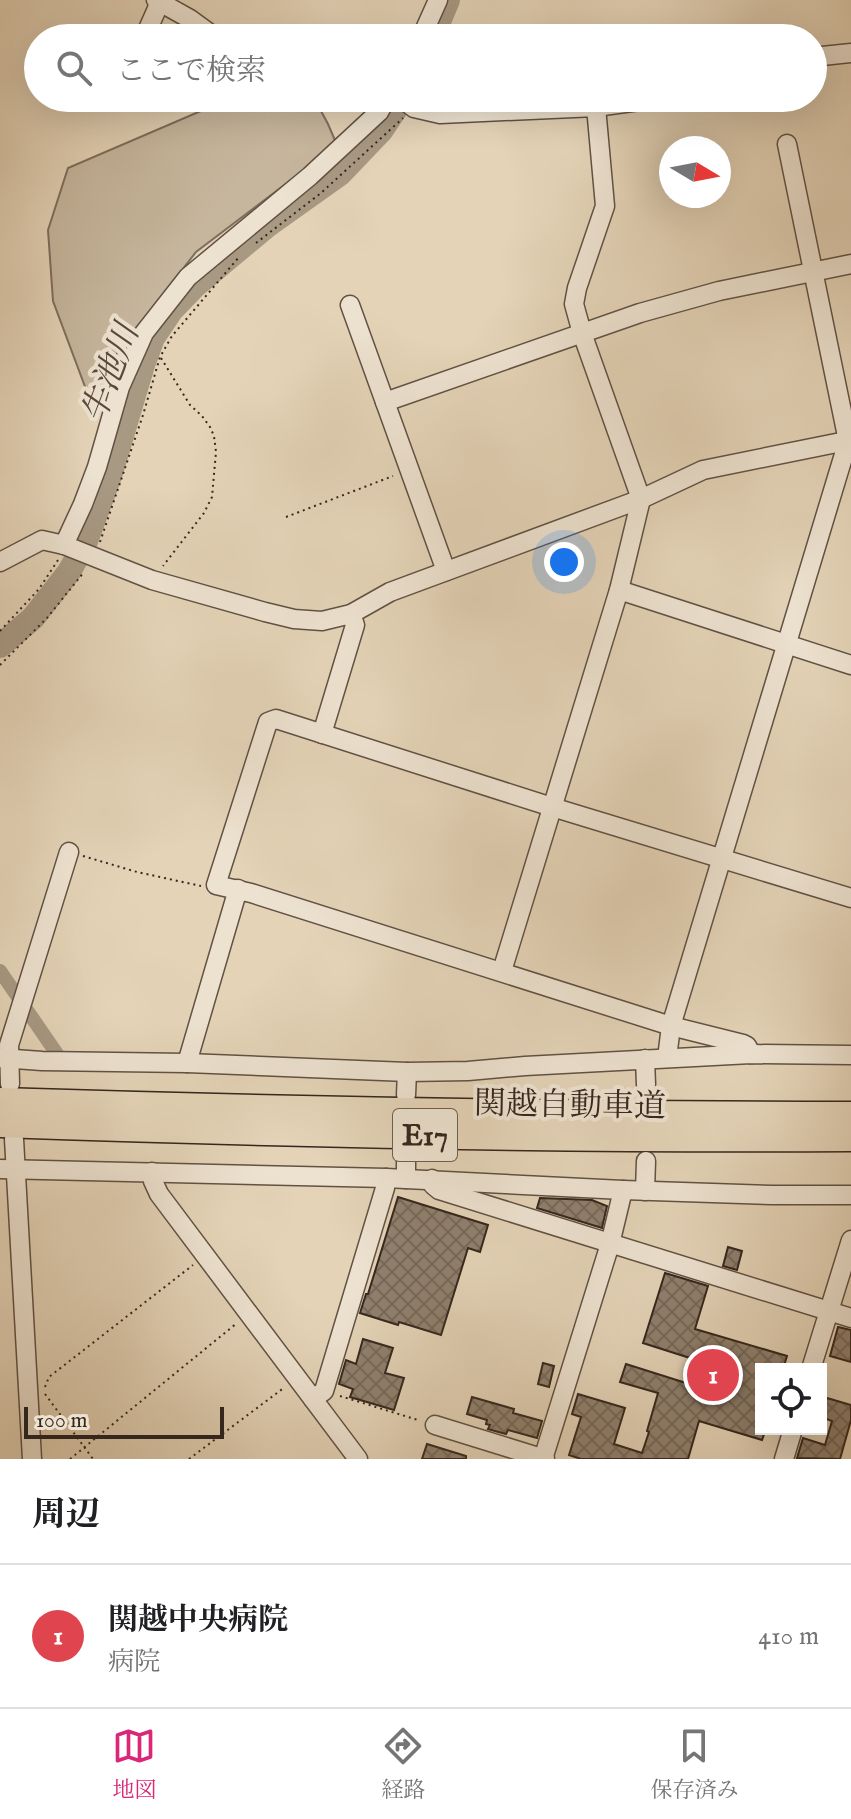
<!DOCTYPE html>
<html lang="ja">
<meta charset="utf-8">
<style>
:root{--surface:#fff;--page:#f6f6f6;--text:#202124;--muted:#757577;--line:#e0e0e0;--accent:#db2777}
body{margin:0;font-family:"IM FELL English","Noto Serif JP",serif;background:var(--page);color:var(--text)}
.controls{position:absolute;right:24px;bottom:24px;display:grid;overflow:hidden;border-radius:0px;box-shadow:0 8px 32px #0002}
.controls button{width:72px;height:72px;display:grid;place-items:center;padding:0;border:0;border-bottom:2px solid var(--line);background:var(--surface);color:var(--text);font:40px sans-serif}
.compass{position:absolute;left:659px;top:136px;width:72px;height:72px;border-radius:50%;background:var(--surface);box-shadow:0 8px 32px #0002;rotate:100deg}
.scale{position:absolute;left:24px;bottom:20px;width:200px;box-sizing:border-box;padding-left:8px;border:4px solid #35271e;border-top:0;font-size:22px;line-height:28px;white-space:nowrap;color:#35271e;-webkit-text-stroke:6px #ede2d0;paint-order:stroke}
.you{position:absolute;left:564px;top:562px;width:28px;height:28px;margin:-20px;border:6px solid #fff;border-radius:50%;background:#1a73e8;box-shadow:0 0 0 12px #1a73e833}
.badge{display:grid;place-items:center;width:52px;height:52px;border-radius:50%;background:var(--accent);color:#fff;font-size:26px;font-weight:700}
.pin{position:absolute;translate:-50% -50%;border:4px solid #fff;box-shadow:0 2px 8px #0006}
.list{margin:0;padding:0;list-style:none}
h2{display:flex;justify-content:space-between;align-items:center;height:104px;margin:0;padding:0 32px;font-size:34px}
h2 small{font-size:26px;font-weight:400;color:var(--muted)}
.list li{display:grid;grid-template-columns:52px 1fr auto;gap:24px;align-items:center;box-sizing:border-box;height:144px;padding:0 32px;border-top:2px solid var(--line)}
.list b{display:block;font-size:30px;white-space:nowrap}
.list p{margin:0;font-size:26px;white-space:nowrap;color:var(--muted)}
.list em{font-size:26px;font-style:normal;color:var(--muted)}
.icon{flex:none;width:44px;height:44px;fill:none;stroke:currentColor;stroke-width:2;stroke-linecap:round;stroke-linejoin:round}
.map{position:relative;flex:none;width:851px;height:1459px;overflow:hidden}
.search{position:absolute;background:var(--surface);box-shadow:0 8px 32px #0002;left:24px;right:24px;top:24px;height:88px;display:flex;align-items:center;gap:20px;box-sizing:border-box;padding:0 28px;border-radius:44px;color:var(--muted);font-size:30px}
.sheet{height:248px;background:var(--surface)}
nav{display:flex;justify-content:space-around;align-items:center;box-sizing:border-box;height:112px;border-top:2px solid var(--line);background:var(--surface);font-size:22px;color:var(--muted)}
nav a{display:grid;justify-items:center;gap:4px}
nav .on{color:var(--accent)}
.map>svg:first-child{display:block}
.green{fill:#c6b69d;stroke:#7e6e5e;stroke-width:2}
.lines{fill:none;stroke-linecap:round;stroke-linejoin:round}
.canal{stroke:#a89983;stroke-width:14}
.river{stroke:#a89983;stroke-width:24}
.building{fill:url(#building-cross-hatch);stroke:#35271e;stroke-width:2}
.minor-casing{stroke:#615244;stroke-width:21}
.highway-casing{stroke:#35271e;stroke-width:29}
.path{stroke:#35271e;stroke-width:2;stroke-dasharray:2 4;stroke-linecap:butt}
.minor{stroke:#ede2d0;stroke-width:18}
.highway{stroke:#e4d3b7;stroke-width:26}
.labels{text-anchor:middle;stroke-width:8;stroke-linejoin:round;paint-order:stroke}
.shield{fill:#ede2d0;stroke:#6c5f53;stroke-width:2}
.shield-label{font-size:30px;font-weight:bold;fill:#35271e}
.street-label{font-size:32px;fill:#35271e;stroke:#ede2d0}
.water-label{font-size:34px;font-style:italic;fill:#58493c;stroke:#ede2d0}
</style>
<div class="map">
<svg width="851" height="1459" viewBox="0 0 851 1459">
<defs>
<pattern id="building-cross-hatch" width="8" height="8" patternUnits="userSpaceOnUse" patternTransform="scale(2)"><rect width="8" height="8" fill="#90806e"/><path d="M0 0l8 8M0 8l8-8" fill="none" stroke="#76695a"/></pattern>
</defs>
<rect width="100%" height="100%" fill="#e4d3b7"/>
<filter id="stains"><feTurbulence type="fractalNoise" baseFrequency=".0025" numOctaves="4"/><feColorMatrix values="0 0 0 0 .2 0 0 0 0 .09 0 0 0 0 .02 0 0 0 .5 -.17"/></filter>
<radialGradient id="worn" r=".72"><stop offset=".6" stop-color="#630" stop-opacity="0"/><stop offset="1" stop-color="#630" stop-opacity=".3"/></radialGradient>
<polygon class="green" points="231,98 314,98 328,124 337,145 196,252 87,392 53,301 48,230 68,168"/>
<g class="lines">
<polyline class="canal" points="0,971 57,1054"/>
<g class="river">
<polyline points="432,38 448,0"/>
<polyline points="0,646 33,618 69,572 86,541 110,476 143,365 153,338 171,311 195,286 267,226 340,174 381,131 403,98"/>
</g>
</g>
<g class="building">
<polygon points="398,1197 488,1225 480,1252 468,1248 441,1335 399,1322 398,1325 360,1313 366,1294 368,1294"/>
<polygon points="540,1198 592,1200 607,1206 602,1228 537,1208"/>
<polygon points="728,1247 742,1251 737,1270 723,1266"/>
<polygon points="665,1273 708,1286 695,1329 787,1356 783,1369 761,1369 761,1429 766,1429 762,1440 699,1421 688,1459 581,1459 569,1455 581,1417 572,1414 578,1394 625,1408 614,1444 642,1453 649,1432 647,1431 658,1393 620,1382 626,1364 686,1383 693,1359 643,1343"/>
<polygon points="838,1327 851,1330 851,1362 830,1356"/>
<polygon points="363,1339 393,1348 385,1373 404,1378 394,1410 350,1397 353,1389 339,1384 346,1360 356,1364"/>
<polygon points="543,1363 554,1366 549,1387 538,1384"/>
<polygon points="472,1397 514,1409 513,1413 542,1421 537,1438 508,1430 506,1434 488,1429 490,1425 486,1424 487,1420 467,1414"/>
<polygon points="827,1398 851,1405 851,1420 840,1459 797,1458 803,1438 825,1445 832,1421 821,1417"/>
<polygon points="427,1444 466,1456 466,1459 422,1459"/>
</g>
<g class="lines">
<defs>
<g id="minor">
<polyline points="156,0 190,19 216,38"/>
<polyline points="144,38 160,2"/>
<polyline points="421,38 438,0"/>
<polyline points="813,57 851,53"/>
<polyline points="401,98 414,108 440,114 596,107 605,206 577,288 574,304 582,333 641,499 619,590 502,971"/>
<polyline points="596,107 661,98"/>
<polyline points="350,305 446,571"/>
<polyline points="385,402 640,313 719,291 851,264"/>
<polyline points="64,545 83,504 97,467 120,387 144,333 188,277 310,176 379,112 387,98"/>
<polyline points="0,562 42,540 64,545 152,580 265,612 294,619 322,621 351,614 390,592 641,499 703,470 851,440"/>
<polyline points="619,590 851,665"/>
<polyline points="322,734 355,625 351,614"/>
<polyline points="751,1054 747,1046 743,1044 671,1026 251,893 216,885 268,722 276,719 552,807 851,898"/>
<polyline points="0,1058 42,1061 187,1063 407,1072 468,1071 525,1066 751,1054 851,1055"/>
<polyline points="667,1058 671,1026 848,441 787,144"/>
<polyline points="645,1059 646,1085"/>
<polyline points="187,1063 238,889"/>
<polyline points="10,1084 9,1045 69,852"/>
<polyline points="406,1095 407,1072"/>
<polyline points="14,1139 32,1459"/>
<polyline points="0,1169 386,1178 623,1190 772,1195 851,1195"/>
<polyline points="152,1172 153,1181 159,1194 358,1459"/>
<polyline points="406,1179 406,1149"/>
<polyline points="432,1179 433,1185 439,1190 851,1318"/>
<polyline points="645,1191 646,1161"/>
<polyline points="811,1369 851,1240"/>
<polyline points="313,1399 324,1391 385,1188 386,1178"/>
<polyline points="435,1425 545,1459"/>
<polyline points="543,1459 610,1244 623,1190"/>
<polyline points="784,1459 793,1429"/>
</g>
<g id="highway">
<path d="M0,1101c284,9 567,14 851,14"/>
<path d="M0,1124c284,10 567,16 851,14"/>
</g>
</defs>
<use href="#minor" class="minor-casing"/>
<use href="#highway" class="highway-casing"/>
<g class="path">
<polyline points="256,243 321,193 403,118"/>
<polyline points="161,358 190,405 202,416 210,427 214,436 216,452 212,497 204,513 163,566"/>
<polyline points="286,517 393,476"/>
<polyline points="100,542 143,415 160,357 172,336 239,257"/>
<polyline points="0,631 39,589 58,560"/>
<polyline points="0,665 47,618 84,572"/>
<polyline points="83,856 137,872 201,886"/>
<polyline points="45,1387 49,1377 193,1265"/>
<polyline points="45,1394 93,1459"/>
<polyline points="340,1396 418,1420"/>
<polyline points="70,1459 237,1323"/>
<polyline points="189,1459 285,1387"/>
</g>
<use href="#minor" class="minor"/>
<use href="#highway" class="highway"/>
</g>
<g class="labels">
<rect class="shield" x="393" y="1109" width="64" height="52" rx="6"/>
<g class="shield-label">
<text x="425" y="1145">E17</text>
</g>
<g class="street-label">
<text transform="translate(570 1104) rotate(1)" y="11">関越自動車道</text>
</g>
<g class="water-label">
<text transform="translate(109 373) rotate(-69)" y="12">牛池川</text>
</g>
</g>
<rect width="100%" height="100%" filter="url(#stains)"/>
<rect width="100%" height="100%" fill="url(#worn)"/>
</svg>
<div class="controls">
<button><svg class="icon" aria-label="locate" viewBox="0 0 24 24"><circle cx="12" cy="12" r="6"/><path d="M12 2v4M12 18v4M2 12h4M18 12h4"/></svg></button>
</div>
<svg class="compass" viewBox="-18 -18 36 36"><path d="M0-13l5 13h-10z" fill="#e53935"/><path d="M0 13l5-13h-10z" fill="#757577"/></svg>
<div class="scale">100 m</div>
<div class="you"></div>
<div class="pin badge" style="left:713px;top:1375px;background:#e0444e">1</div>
<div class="search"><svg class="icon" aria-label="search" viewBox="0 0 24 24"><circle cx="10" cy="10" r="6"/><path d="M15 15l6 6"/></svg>ここで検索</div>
</div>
<section class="sheet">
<h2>周辺<small></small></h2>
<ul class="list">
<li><span class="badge" style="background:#e0444e">1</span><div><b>関越中央病院</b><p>病院</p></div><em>410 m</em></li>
</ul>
</section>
<nav>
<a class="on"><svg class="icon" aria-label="map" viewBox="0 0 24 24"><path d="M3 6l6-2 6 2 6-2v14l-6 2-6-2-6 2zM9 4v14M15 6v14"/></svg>地図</a>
<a><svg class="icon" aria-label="directions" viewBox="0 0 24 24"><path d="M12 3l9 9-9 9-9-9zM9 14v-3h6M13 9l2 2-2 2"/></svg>経路</a>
<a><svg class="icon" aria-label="saved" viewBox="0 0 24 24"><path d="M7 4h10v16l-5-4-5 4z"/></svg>保存済み</a>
</nav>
